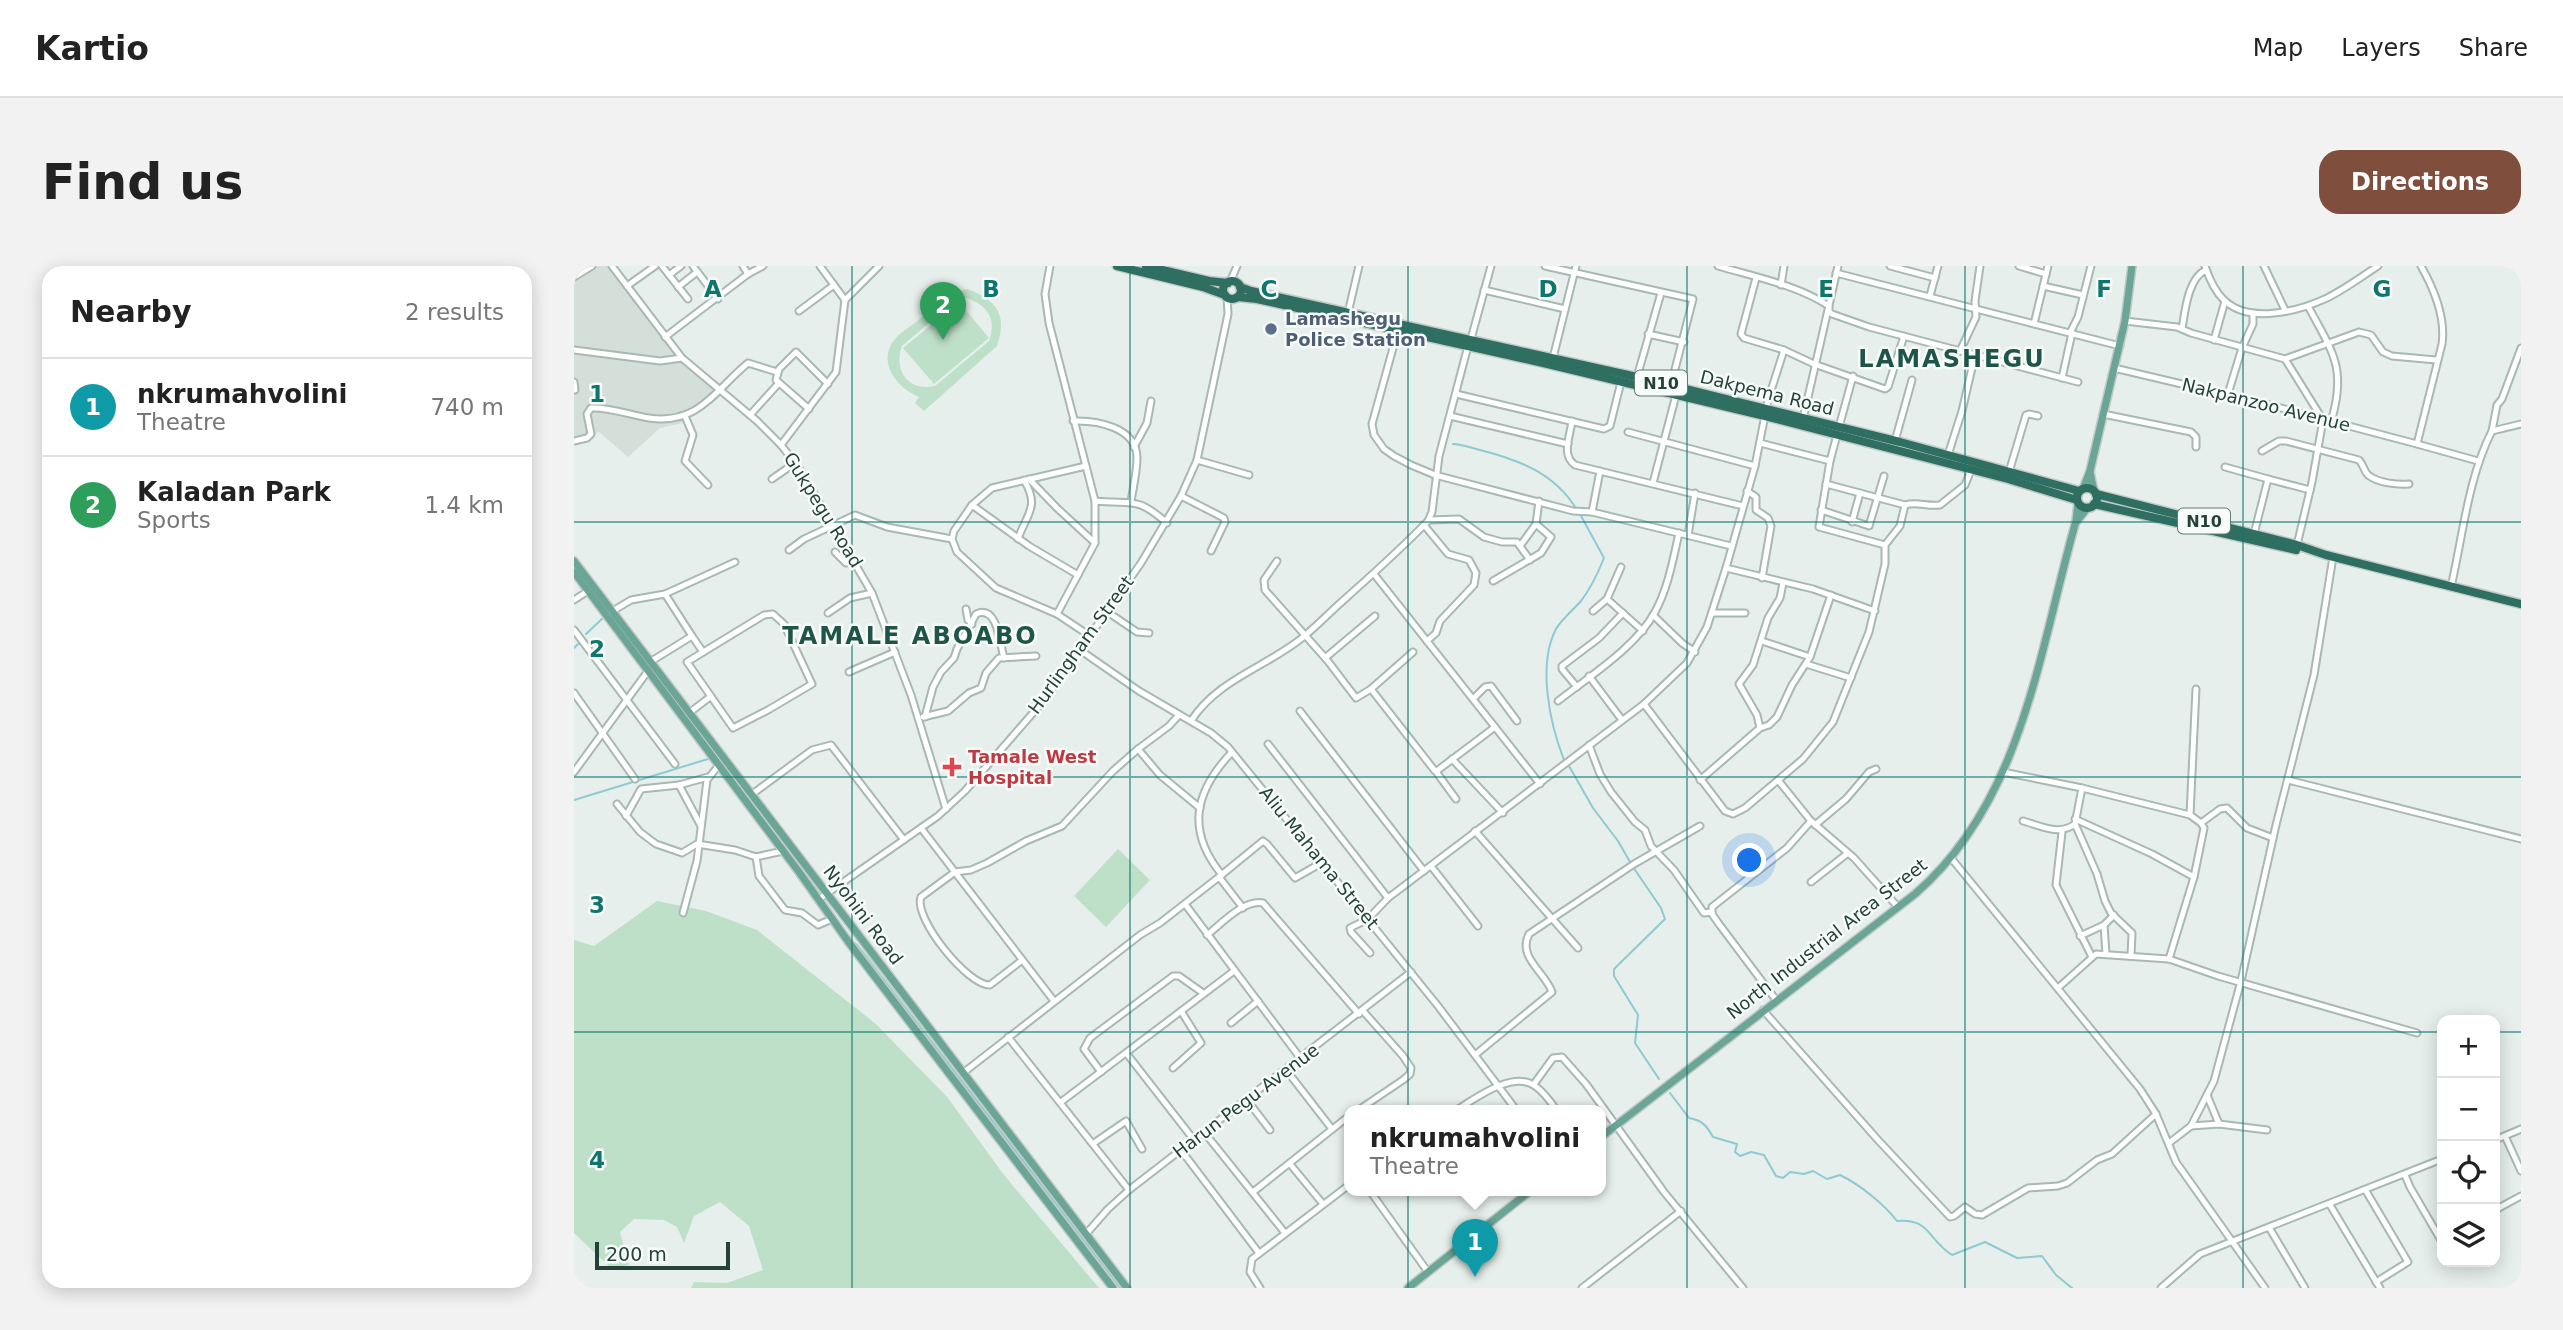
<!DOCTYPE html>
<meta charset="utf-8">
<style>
:root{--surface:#fff;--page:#f2f2f2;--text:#222;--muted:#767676;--line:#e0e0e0;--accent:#804e3d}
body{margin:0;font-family:"DejaVu Sans",sans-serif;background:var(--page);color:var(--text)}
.controls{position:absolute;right:21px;bottom:21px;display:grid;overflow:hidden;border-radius:14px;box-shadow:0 4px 18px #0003}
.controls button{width:63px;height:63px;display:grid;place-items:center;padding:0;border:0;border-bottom:2px solid var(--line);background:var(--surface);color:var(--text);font:35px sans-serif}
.scale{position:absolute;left:21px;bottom:18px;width:135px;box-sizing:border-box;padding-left:7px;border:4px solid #24423a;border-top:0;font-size:19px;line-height:24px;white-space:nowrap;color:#24423a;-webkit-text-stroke:5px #f7fbf9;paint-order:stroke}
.you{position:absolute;left:1176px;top:595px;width:24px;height:24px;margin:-18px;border:5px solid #fff;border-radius:50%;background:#1a73e8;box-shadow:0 0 0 10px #1a73e833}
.badge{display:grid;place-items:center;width:46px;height:46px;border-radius:50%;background:var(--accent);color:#fff;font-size:23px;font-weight:700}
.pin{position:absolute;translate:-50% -58px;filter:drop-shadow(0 2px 4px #0008)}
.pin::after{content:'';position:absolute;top:37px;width:24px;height:21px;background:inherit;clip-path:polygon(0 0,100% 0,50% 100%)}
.popup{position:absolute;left:770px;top:839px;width:262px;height:91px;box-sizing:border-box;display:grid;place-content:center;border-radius:14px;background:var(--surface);filter:drop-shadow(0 2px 5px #0005);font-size:23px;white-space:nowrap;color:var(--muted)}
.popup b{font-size:26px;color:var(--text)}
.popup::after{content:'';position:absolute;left:50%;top:100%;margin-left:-14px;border:14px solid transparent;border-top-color:var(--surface)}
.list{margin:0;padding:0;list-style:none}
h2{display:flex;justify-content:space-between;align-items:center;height:91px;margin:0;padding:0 28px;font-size:30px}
h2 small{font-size:23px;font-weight:400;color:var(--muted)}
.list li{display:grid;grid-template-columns:46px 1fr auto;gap:21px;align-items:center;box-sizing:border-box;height:98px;padding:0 28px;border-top:2px solid var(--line)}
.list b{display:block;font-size:26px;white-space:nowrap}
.list p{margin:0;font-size:23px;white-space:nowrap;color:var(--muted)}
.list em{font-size:23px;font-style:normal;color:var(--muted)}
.icon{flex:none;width:38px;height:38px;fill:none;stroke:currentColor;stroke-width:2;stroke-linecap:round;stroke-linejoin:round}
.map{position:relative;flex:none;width:1947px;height:1022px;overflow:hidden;border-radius:21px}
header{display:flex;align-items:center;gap:42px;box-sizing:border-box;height:98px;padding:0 35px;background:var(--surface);border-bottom:2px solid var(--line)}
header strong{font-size:33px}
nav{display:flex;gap:38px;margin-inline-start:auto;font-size:24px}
.intro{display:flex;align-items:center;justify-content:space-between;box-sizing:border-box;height:168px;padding:0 42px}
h1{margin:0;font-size:49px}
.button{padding:18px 32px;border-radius:21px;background:var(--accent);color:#fff;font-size:24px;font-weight:700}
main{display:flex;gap:42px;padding:0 42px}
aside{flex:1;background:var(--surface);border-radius:21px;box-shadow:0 4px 18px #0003}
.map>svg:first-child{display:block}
.built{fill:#d4dfda}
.green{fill:#bfe0c8;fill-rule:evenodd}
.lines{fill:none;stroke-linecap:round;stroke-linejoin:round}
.stream{stroke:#8ec9d4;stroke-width:2}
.minor-casing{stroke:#a8b8b2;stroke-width:9}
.major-casing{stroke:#c2cac8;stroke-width:10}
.highway-casing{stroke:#c2cac8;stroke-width:11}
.minor{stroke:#fff;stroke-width:5}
.major{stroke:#6aa596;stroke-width:7}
.highway{stroke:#2f6f62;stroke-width:8}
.grid{fill:none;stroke:#0f766e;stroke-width:2;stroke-opacity:0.55}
.service-dot{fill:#5c6f8a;stroke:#f7fbf9;stroke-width:2.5}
.health-dot{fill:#e0444e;stroke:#f7fbf9;stroke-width:2.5}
.labels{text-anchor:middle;stroke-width:5;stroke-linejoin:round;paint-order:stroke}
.shield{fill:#f7fbf9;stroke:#637a73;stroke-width:2}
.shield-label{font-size:16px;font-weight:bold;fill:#24423a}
.service-label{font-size:18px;font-weight:bold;fill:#4e5e75;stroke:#f7fbf9;text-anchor:start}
.street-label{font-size:18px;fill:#24423a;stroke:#f7fbf9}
.health-label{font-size:18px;font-weight:bold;fill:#be3a42;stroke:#f7fbf9;text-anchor:start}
.district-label{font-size:24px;font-weight:bold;letter-spacing:2px;fill:#1f5548;stroke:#f7fbf9}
.grid-label{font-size:23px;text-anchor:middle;font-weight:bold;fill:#0f766e;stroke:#f7fbf9;stroke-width:5;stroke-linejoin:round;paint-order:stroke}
</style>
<header>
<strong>Kartio</strong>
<nav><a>Map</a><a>Layers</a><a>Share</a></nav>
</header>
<div class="intro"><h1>Find us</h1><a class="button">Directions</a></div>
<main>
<aside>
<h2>Nearby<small>2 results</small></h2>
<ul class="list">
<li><span class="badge" style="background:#0f9aa8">1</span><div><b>nkrumahvolini</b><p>Theatre</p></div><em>740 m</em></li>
<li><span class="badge" style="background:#2e9e5b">2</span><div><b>Kaladan Park</b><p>Sports</p></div><em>1.4 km</em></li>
</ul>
</aside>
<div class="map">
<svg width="1947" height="1022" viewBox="0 0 1947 1022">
<rect width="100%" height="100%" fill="#e6efeb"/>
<polygon class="built" points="0,0 40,0 103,90 147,128 109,157 86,162 54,191 25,166 0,174"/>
<g class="green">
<path d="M393,23c30,11 41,26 30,57l-73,65 -9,-8 4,-6c-22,-9 -43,-35 -24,-58 7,-8 18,-14 26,-21 16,-14 25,-25 46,-29zM393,32c21,8 30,21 22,43l-54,45c-26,6 -42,-15 -33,-40l54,-46z"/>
<polygon points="385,36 415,72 360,118 329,82"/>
<polygon points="544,583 576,614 532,661 500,630"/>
<polygon points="83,635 132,645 183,664 302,758 374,832 430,909 525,1022 117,1022 120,1016 153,1017 189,1004 175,960 146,936 120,950 110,977 103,961 90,954 60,953 46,966 55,999 37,1002 0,967 0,674 20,680"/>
<polygon points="283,677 304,701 550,1022 544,1022 528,1003 280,678"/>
</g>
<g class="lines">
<g class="stream">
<path d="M879,178c9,0 18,4 27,6 39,10 75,23 97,60"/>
<polyline points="12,368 31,350"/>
<polyline points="0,382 6,376"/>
<path d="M990,494c-14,-36 -27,-95 -8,-131 6,-10 17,-19 25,-28 10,-13 17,-28 23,-43l-24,-44"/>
<polyline points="995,500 1019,542 1044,575 1056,596"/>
<polyline points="0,534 134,493"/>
<polyline points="1059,601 1087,642 1091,653 1040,703 1040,710 1064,749 1061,777 1085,813"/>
<polyline points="281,677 547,1022"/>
<path d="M1096,827l19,25c13,2 18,8 24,19l24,7 -2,8 5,4 11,-4 13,3 12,21 7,2 7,-6 14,2 9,-3 14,8 13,-4c19,9 44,29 57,46 33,-3 30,18 55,34l33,-13 32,16 25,-2 14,19 16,13"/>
</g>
<defs>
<g id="minor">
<polyline points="38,0 108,92 183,155 207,179 225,202 298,327 337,429 372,543"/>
<polyline points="88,0 114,33"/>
<polyline points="119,0 144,33"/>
<polyline points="246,0 271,34"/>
<polyline points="971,0 1119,33 1097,119"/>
<path d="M1144,0c37,11 79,19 111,40v6l3,2 37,13 209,55"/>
<polyline points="1316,0 1361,12"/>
<polyline points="1445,0 1472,8"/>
<path d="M1631,0c4,12 9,24 18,33 25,26 76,12 104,-1 18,-9 34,-21 51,-32"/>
<polyline points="1690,0 1711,44"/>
<path d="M1847,0c13,23 25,51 21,78l-25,100 61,17"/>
<polyline points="1262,7 1546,80"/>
<polyline points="174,8 189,0"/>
<polyline points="95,9 107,0"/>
<polyline points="0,11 18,0"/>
<polyline points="1182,12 1167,68 1170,72 1210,84 1240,98 1311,123 1314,121 1330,70"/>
<polyline points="656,16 663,0"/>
<polyline points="1207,19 1210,0"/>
<polyline points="53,20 81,0"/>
<polyline points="1469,20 1509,29"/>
<polyline points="104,21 123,6"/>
<polyline points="910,24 991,43"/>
<polyline points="1356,30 1364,0"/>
<path d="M1734,40c25,47 39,62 23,116"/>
<polyline points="225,45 260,19"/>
<polyline points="774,47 785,0"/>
<polyline points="1551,55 1603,61 1617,67 1711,93 1785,66 1797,69 1809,86 1818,90 1862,94"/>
<polyline points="1460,58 1474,0"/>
<path d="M1608,63c3,-18 6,-51 24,-59"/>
<polyline points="824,64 798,158 800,169 810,183 820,190 837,199 861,209 999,245 1018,246"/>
<polyline points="1496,67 1504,51 1517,0"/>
<polyline points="1074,68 1110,76"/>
<polyline points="91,71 174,8 169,0"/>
<polyline points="897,73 917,0"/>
<polyline points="1640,74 1651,35"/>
<polyline points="0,84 86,95 108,92"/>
<polyline points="1386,85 1402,51 1401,35 1406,0"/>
<polyline points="979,92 1002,0"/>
<polyline points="1711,93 1749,154 1738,216 1723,279"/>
<polyline points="1540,102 1688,137 1843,178"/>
<polyline points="1063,111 1087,27"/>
<polyline points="1488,112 1498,67"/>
<polyline points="0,116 1,124"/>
<polyline points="882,128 1030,163 1036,160 1047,116"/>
<polyline points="1654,128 1668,82 1679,58 1679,47"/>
<polyline points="235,143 202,114 205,103 222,86 254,118"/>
<polyline points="1529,148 1617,166 1622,171 1622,181"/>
<polyline points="176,149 205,117"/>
<polyline points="111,150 119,169 111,195 134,219"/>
<polyline points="876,150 994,178"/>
<polyline points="1229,153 1264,0"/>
<path d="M499,155c23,-1 64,6 64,37 0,14 -4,30 -6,44"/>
<path d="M998,155c-2,16 -11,34 3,44l168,41"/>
<polyline points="1265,161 1279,110"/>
<polyline points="1918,165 1923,139 1928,133 1947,82"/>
<polyline points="1054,166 1181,200"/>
<polyline points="1263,169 1256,195 1245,261 1311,279"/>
<path d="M0,175l13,-3 4,-4 -4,-20 4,-6c19,-1 39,7 58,10 50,7 65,-27 99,-55l29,9"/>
<polyline points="1321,175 1338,114"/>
<polyline points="1186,177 1256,195"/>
<polyline points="207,179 262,106 271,34 305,0"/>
<polyline points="560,181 573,157 577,135"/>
<path d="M1688,185l17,-10h7l73,19c4,4 5,11 9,15 10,8 30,10 41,9"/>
<polyline points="1374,189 1388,145 1401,89"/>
<polyline points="623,194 675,209"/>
<polyline points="512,200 418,222 398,239 380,265 378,273 383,286 422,322 483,348 516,370"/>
<polyline points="1651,201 1694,213"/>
<polyline points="1026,205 1018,246 1157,280"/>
<polyline points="1435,206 1452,149 1455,148 1464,150"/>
<polyline points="198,213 221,197"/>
<polyline points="455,213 483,242 521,277 521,235 475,57 471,28 476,0"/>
<polyline points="1079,217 1102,129"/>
<path d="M1252,218l79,21c12,-4 22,2 35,0l25,-20 6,-15"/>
<polyline points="1173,225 1182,231 1182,244 1194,252 1197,260 1188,312"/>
<polyline points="607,230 650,252 651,256 637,285"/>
<path d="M521,235c37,4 40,-6 72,22"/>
<polyline points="398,239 455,280 504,309"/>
<polyline points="1247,244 1295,260 1310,210"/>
<polyline points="855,254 885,253 910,271 928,276 943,276 956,294"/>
<polyline points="1278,256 1286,227"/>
<polyline points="850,259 874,288 895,294 902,307 900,319 866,355 862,367 853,375"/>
<polyline points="1680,268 1694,213 1736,224"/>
<polyline points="1114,269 1121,227"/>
<path d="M444,273c9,-26 22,-32 6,-59"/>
<polyline points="946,280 962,258 965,235"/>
<polyline points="215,284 230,273 281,249 313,261 378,273"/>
<polyline points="261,286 272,297 279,294"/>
<polyline points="703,295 690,314 691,324 753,394 782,432 797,423 839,386"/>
<polyline points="1152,302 1239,323 1301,345"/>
<polyline points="800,308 966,518"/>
<polyline points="919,315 967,287 977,271 962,258"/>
<path d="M1877,321c12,-52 17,-109 41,-156l29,-7"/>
<polyline points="91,328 161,296"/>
<polyline points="1033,333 1069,365"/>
<polyline points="0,334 14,325"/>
<polyline points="392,343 394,354 398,358"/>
<polyline points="532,345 563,366 575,367"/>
<polyline points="1019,345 1033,333 1047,301"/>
<polyline points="37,346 57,334 91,328 118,370 76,396"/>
<polyline points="254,347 276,332 298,327"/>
<polyline points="1139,347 1171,347"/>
<polygon points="199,348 210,358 238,418 194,444 159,462 113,396 190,349"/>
<polyline points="483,348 521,277"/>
<polyline points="1079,349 1108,377 1121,386"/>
<polyline points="0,364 101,498"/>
<polyline points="118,370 129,386"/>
<polyline points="1188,375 1236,391"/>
<polyline points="506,384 565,425 637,467 654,481 864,740 943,845"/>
<polyline points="751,392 801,350"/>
<polyline points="1232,398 1277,412"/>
<polyline points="275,406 321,386"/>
<polyline points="1015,410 1048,454"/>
<polyline points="1003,421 988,403 988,400 1025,372 1049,347"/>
<polyline points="797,423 861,505 864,504 863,507 882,533"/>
<polyline points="0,427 61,513"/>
<polyline points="899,433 911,421 917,420 943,455"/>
<path d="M984,435c32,-25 78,-54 97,-89 13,-24 18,-52 24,-79"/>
<polyline points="1070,438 1151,545 1159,548 1171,542 1229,493 1259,456 1295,366 1311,298 1311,279 1326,260 1331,239"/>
<polyline points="726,445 850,605"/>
<polyline points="115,447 136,431"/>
<polyline points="605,449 595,460 564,483 586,509 626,542"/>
<polyline points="349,451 374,445 395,427 407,422 412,407 425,392 462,390"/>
<path d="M351,451l8,-30 8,-15 13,-14 3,-9 19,-35c22,-10 24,31 28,44"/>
<path d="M617,455c26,-41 75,-54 111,-83 15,-12 29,-27 44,-40 28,-25 56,-50 82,-77l4,-9 7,-56 29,-110"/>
<polyline points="1186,462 1195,459 1203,451 1218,419 1236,391 1257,329"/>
<polyline points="694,478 814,632"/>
<polyline points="1015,479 1026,508 1037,526 1061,556 1071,564 1077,580 1100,604 1130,647 1138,646"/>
<polyline points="878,493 929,547"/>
<polyline points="864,504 921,461"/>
<polyline points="0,506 74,405"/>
<polyline points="1429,506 1508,522 1616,549 1627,557 1630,562 1620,611 1595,693"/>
<polyline points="1126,514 1186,462 1183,449 1165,418 1179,399 1194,352 1206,332 1209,317"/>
<polyline points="1204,514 1237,555 1280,592 1323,640"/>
<polyline points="1714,514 1947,573"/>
<polyline points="105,519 127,560"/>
<polyline points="177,529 238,484 257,479 330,574"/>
<polyline points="43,538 66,566 82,578 108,587 123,578 161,584 182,591 209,585"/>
<polyline points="1616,549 1622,423"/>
<polyline points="52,550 67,523 105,519 134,511"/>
<polyline points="1501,553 1578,588 1620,611"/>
<path d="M1449,555c18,5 36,15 52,3l7,-36"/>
<polyline points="1627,557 1646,543 1653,542 1673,562 1699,572"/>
<polyline points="1501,558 1523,608 1531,635 1537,647 1558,667 1557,690"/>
<polyline points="1241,559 1272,533 1295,506 1302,503"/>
<polyline points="347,562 480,735"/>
<polyline points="901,565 1004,682"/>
<polyline points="1488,566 1482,619 1518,691"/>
<polyline points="182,591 185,610 211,644 228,647 244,659 258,653"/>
<polyline points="1377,592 1566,823 1582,848 1602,896 1691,1022"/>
<polyline points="857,600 904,660"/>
<path d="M648,609c-36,-44 -28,-83 10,-123"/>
<polyline points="645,611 689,575 693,578 721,612 749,596"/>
<polyline points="1237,616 1274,587"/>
<polyline points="245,633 364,550 391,525 472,432 567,297 607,230 623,194 654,48 653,31"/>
<polyline points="611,638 727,793"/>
<polyline points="109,647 123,595 133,514 145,499"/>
<polyline points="1530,659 1532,688"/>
<path d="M633,669c14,-11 37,-36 56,-32l96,111"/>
<polyline points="1506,670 1530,659 1540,649"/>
<polyline points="796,687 777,666 776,662 794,653 814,632 1070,438 1113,397 1133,361 1152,302 1181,200 1194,134 1210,84"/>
<path d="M447,695l-31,24c-22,1 -77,-67 -69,-88l34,-25 16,-2 16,-7 39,-22 36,-15 51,-55 25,-22"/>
<polyline points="1484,722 1522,688 1595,693 1644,710 1843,767"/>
<polyline points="1202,734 1145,658 1138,648 1138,641 1213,582 1237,555"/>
<polyline points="1189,744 1304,874 1376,951 1380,950 1391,941 1401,948 1408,949 1454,922 1484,920 1493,917 1523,894 1538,888 1582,848"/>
<polyline points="657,757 684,735"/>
<polyline points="434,771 555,924"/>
<polyline points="553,788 620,874"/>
<path d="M901,789l77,-63c-7,-20 -35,-35 -23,-58l105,-70 66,-38"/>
<polyline points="599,802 627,777 607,745"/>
<polyline points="713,805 758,863"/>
<polyline points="527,806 510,783 516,772 599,710 605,710 629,727"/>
<polyline points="389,807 566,669 586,657 645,611 669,642"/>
<polyline points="960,818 979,792 988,791 1012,818 1090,926 1169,1022"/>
<polyline points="1633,829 1645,858"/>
<polyline points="673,834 696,864"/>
<polyline points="487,836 660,705"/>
<polyline points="783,845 829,814 836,808 837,802 829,790 789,745"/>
<path d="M881,845c21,-13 58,-41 80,-25 9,6 16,16 22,25"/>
<polyline points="1617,860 1645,858 1693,864"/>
<polyline points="630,866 711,967"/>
<polyline points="1931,870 1947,905"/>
<polyline points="1921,874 1947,863"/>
<polyline points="520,877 552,855 568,883"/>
<polyline points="1595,877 1617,860 1640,815 1667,715 1702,559 1740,409 1759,291"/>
<polyline points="607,884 685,987"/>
<polyline points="716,898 749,938"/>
<polyline points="1831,909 1836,921 1868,976"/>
<polyline points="796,925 854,1006"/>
<polyline points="1792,925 1834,996 1802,1016"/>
<polyline points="679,926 775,850"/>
<polyline points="1756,939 1806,1022"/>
<polyline points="1921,944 1947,930"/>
<polyline points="1696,963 1731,1022"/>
<polyline points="512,968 534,943 555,924 837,706"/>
<polyline points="686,1022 676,1006 678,993 775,919"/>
<polyline points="1008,1022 1107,945"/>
<polyline points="1587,1022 1626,988 1868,893"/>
</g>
<g id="major">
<polyline points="1516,206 1520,225"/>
<polyline points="1509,223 1516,205 1551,55 1558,0"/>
<polyline points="1503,255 1514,241"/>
<polyline points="0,295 553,1022"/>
<polyline points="0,306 225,606 276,678 539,1022"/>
<path d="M1027,871l314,-243c108,-93 124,-243 161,-373l2,-18"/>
<polyline points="834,1022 956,925"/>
</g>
<g id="highway">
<polyline points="543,0 629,21 651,29"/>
<polyline points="572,0 635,15 654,17"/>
<circle cx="658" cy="24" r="9"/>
<polyline points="666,21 677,25 1063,111 1326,176 1505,225"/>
<polyline points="664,31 683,33 965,96 1191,150 1434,213 1503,234"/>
<circle cx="1513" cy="232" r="10"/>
<polyline points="1522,228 1723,279 1752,289 1947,338"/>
<polyline points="1520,238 1722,284"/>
</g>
</defs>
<use href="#minor" class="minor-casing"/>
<use href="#major" class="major-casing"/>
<use href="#highway" class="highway-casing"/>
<use href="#minor" class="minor"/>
<use href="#major" class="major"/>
<use href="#highway" class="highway"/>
</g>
<path class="grid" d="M278,0v1022M556,0v1022M834,0v1022M1113,0v1022M1391,0v1022M1669,0v1022M0,256h1947M0,511h1947M0,766h1868M1921,766h26"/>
<circle class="service-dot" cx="697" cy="63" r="7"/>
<path class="health-dot" d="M374.5 490.5h7v7h7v7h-7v7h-7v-7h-7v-7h7z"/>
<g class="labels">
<g class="shield">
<rect x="1061" y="104.5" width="52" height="25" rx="5"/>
<rect x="1604" y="242.5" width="52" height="25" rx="5"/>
</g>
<g class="shield-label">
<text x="1087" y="123">N10</text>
<text x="1630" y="261">N10</text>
</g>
<g class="service-label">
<text x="711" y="59">Lamashegu<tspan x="711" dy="21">Police Station</tspan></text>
</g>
<g class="street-label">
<text transform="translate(1193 127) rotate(14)" y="6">Dakpema Road</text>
<text transform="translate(1692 139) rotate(14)" y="6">Nakpanzoo Avenue</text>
<text transform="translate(249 244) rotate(58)" y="6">Gukpegu Road</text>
<text transform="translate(507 379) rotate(-54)" y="6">Hurlingham Street</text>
<text transform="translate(745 592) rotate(51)" y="6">Aliu Mahama Street</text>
<text transform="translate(289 649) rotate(53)" y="6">Nyohini Road</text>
<text transform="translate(1253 673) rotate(-38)" y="6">North Industrial Area Street</text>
<text transform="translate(672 835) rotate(-37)" y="6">Harun Pegu Avenue</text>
</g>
<g class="health-label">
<text x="394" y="497">Tamale West<tspan x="394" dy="21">Hospital</tspan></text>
</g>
<g class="district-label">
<text x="1378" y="101">LAMASHEGU</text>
<text x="336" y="378">TAMALE ABOABO</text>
</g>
</g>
<g class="grid-label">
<text x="139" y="31">A</text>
<text x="417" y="31">B</text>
<text x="695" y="31">C</text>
<text x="974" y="31">D</text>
<text x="1252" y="31">E</text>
<text x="1530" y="31">F</text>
<text x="1808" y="31">G</text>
<text x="23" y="136">1</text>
<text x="23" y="391">2</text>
<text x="23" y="647">3</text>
<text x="23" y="902">4</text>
</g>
</svg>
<div class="controls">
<button>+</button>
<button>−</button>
<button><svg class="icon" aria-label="locate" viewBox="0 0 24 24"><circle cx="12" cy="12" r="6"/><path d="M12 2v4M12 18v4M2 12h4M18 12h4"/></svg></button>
<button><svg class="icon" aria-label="layers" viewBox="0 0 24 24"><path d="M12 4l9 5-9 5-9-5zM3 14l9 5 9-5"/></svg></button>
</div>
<div class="scale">200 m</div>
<div class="you"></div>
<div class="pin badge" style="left:901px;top:1011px;background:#0f9aa8">1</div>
<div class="popup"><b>nkrumahvolini</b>Theatre</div>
<div class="pin badge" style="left:369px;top:74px;background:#2e9e5b">2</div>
</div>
</main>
